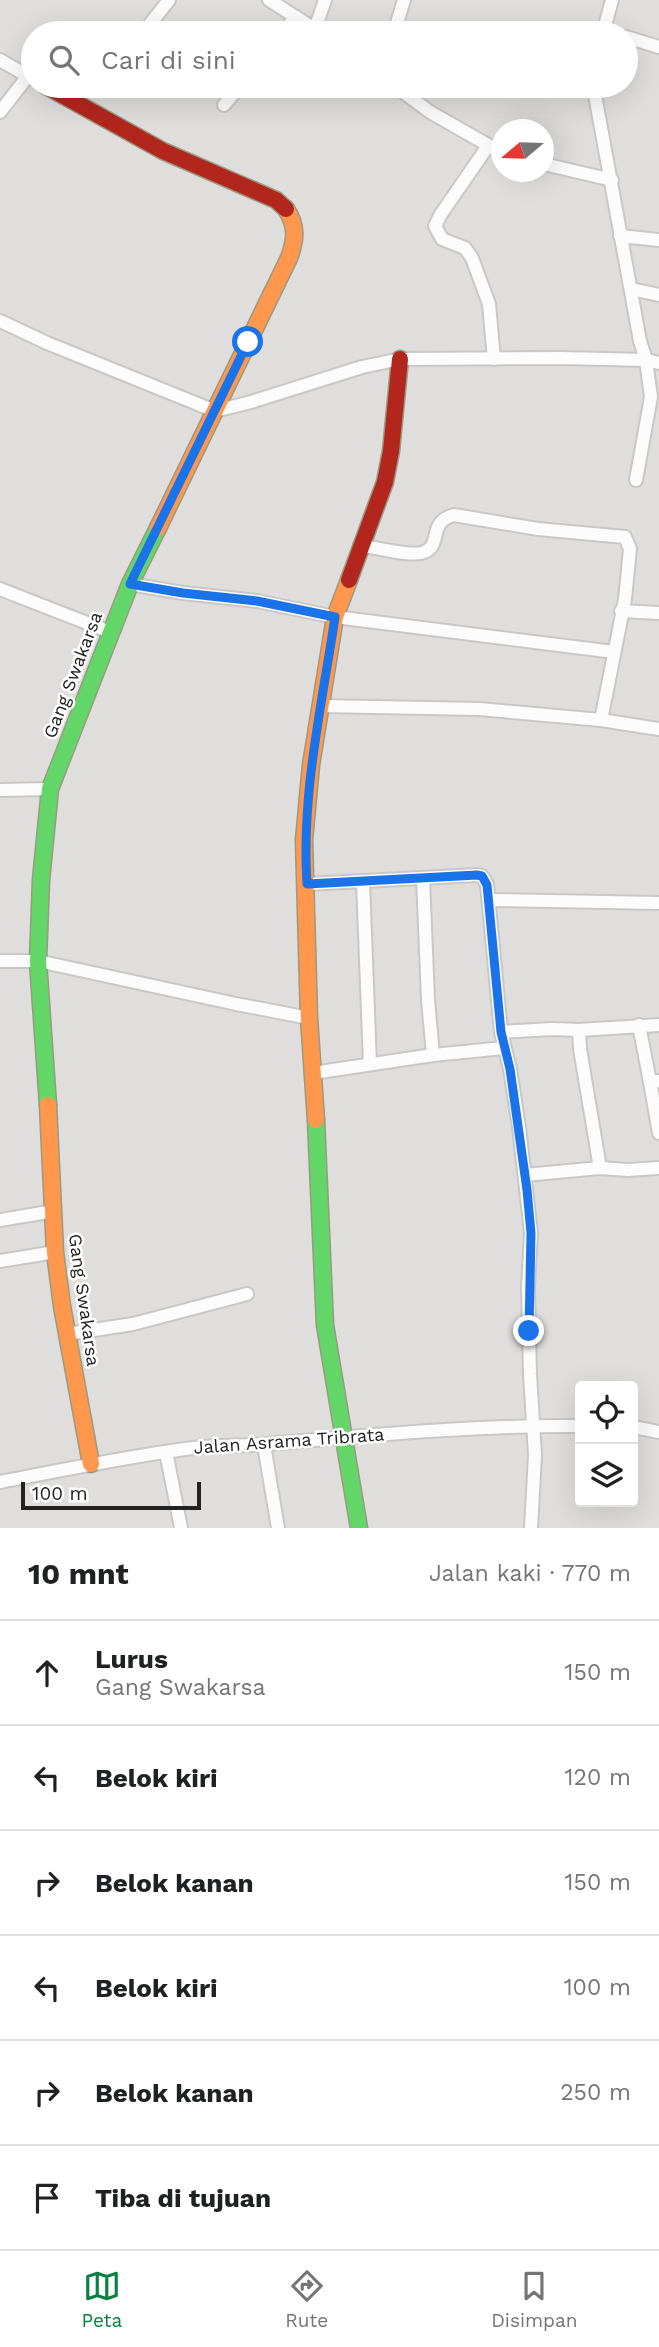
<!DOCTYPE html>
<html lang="id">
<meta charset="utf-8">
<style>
:root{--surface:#fff;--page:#f2f2f2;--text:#202124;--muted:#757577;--line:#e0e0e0;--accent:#0b8043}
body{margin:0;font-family:"Work Sans",sans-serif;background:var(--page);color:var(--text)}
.controls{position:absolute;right:21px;bottom:21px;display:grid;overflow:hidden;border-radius:7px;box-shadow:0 7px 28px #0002}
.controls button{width:63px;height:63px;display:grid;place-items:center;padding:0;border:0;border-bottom:2px solid var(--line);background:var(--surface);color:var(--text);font:35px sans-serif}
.compass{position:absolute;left:491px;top:119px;width:63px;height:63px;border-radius:50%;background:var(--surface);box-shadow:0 7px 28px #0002;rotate:251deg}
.scale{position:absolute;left:21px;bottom:18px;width:180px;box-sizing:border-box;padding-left:7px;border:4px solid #222;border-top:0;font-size:19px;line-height:24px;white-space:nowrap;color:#222;-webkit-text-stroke:5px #fff;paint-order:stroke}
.stop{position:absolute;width:21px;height:21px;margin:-16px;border:5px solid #1a73e8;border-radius:50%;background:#fff}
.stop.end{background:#1a73e8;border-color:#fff;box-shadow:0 2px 7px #0008}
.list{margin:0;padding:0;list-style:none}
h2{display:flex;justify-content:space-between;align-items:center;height:91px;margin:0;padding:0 28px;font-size:30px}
h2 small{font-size:23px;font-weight:400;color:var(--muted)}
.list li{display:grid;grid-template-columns:46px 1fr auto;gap:21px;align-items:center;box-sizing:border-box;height:105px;padding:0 28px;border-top:2px solid var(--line)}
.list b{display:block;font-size:26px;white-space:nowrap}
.list p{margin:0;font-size:23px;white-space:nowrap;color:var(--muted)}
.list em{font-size:23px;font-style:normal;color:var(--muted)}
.icon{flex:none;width:38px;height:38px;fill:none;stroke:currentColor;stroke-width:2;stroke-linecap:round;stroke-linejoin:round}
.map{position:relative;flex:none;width:659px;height:1528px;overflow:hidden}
.search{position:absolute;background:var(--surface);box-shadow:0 7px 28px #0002;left:21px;right:21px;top:21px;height:77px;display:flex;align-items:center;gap:18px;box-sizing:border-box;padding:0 24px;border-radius:38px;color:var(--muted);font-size:26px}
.sheet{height:721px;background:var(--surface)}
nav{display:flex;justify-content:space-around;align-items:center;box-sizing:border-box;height:98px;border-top:2px solid var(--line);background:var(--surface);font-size:19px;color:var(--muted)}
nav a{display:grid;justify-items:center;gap:4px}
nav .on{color:var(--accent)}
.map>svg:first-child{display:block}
.residential{fill:#dfdedc;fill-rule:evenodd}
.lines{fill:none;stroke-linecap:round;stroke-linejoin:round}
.street-casing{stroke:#c9c8c7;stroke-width:16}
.fast-casing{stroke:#999a82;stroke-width:19}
.slow-casing{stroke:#999a82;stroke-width:19}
.jam-casing{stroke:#999a82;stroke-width:19}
.street{stroke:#fdfcfc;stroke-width:12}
.fast{stroke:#63d668;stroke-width:16}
.slow{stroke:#ff974d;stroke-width:16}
.jam{stroke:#b3261e;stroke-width:16}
.route{stroke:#1a73e8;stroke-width:9}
.labels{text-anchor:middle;stroke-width:5;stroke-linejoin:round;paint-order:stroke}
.street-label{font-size:18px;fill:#222;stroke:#fff}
</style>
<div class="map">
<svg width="659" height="1528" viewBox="0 0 659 1528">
<rect width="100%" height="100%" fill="#f0eeeb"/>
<path class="residential" d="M0,0h659v1528h-659zM33,33h593v53h-593zM502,130h42v42h-42zM580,1386h53v116h-53z"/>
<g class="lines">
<defs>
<g id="street">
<polyline points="269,0 321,33"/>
<polyline points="315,29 325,0"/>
<polyline points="143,33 169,0"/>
<polyline points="282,33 296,17"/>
<polyline points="394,33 404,0"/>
<polyline points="603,33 612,0"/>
<polyline points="626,37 659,47"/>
<polyline points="0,60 33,79"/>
<polyline points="395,86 430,112 502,153"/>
<polyline points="224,105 240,86"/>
<polyline points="0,112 28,76"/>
<polyline points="488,146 441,214 435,226 442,239 465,248 472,258 489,304 494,359"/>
<polyline points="544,164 612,180"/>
<polyline points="620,236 659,240"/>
<polyline points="631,289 659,295"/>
<polyline points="0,321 47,343 215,411 251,402 362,367 400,359 562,358 646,360 640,341 595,95 595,86"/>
<polyline points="636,480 651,397 646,360 659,363"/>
<path d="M360,546c17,1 47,10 61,7 23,-5 5,-31 33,-38l84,14 87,8 5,12 -5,50 -24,121"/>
<polyline points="130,584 183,593 257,601 335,617 614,652"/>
<polyline points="0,589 110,632"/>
<polyline points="621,611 659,613"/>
<polyline points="321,706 479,709 601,720 659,729"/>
<polyline points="0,790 50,789"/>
<polyline points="423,878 428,1000 433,1055"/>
<polyline points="363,882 370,1064"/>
<polyline points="307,884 477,875 482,876 487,885 501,1032 510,1069 519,1127 531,1233 528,1287 530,1374 535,1455 531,1528"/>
<polyline points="489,900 659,903"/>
<polyline points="0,961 38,961 236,1004 309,1018"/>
<polyline points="639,1025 650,1082"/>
<polyline points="579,1030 659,1025"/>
<polyline points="501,1032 552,1029 579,1030 580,1049 600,1168"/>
<polyline points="313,1073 433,1055 504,1048"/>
<polyline points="659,1081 650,1082 659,1133"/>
<polyline points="525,1175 600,1168 628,1170 659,1168"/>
<polyline points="0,1220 54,1211"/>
<polyline points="0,1261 55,1252"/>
<polyline points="67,1334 133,1324 247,1294"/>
<polyline points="633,1427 659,1432"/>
<polyline points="264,1445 278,1528"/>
<polyline points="166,1452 181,1528"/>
<path d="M0,1482c64,-12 128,-26 193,-34 25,-3 50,-2 75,-4 104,-9 208,-19 312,-18"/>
</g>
<g id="fast">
<polyline points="48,1105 38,961 41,880 50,789 130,584 158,528"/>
<polyline points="316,1120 325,1325 359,1528"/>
</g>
<g id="slow">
<path d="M158,528l131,-270c7,-19 8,-32 -3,-49"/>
<polyline points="48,1105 55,1252 62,1306 91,1464"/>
<polyline points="316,1120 309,1018 304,840 311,765 335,617 349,580"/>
</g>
<g id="jam">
<polyline points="46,86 163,151 276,200 286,209"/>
<polyline points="349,580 385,482 391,451 400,359"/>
</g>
</defs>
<use href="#street" class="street-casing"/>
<use href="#fast" class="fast-casing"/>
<use href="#slow" class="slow-casing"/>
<use href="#jam" class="jam-casing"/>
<use href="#street" class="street"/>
<use href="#fast" class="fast"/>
<use href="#slow" class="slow"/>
<use href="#jam" class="jam"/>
</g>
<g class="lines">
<path class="route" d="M248,342l-118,242 53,9 74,8 78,16c-13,88 -34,177 -28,267l170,-9 5,1 5,9 14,147 9,37 17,121 4,43 -2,98"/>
</g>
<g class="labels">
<g class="street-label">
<text transform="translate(73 675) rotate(-69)" y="6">Gang Swakarsa</text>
<text transform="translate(84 1300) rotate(82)" y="6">Gang Swakarsa</text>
<text transform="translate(289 1441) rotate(-4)" y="6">Jalan Asrama Tribrata</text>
</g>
</g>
</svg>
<div class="controls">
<button><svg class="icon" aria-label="locate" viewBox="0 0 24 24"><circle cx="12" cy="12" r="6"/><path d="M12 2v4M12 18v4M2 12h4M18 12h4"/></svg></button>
<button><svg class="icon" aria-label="layers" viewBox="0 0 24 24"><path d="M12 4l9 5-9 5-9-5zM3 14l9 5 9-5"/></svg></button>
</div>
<svg class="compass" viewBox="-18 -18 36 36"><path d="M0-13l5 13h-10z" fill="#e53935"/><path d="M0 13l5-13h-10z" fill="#757577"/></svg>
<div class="scale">100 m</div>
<div class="stop" style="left:248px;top:342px"></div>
<div class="stop end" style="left:529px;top:1331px"></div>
<div class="search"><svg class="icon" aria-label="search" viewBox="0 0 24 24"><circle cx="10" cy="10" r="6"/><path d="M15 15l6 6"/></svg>Cari di sini</div>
</div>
<section class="sheet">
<h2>10 mnt<small>Jalan kaki · 770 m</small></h2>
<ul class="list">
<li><svg class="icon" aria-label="ahead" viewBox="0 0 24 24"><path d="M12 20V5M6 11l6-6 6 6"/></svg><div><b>Lurus</b><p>Gang Swakarsa</p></div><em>150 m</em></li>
<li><svg class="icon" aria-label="left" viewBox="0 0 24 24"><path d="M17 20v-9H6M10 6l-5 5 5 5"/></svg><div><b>Belok kiri</b></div><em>120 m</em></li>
<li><svg class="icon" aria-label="right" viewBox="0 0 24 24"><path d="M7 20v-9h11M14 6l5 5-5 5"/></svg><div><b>Belok kanan</b></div><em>150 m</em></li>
<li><svg class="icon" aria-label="left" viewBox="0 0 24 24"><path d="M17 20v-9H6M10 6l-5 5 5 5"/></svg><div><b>Belok kiri</b></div><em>100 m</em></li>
<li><svg class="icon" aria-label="right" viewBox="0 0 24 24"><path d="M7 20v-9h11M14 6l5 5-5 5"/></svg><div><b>Belok kanan</b></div><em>250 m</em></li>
<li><svg class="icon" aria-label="arrive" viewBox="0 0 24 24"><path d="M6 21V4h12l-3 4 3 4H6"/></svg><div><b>Tiba di tujuan</b></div></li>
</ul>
</section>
<nav>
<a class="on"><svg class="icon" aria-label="map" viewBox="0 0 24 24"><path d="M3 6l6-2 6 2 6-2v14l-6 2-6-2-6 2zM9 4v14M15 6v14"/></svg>Peta</a>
<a><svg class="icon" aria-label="directions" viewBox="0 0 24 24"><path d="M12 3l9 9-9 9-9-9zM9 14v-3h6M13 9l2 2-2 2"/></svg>Rute</a>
<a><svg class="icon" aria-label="saved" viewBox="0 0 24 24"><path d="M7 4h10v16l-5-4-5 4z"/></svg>Disimpan</a>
</nav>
